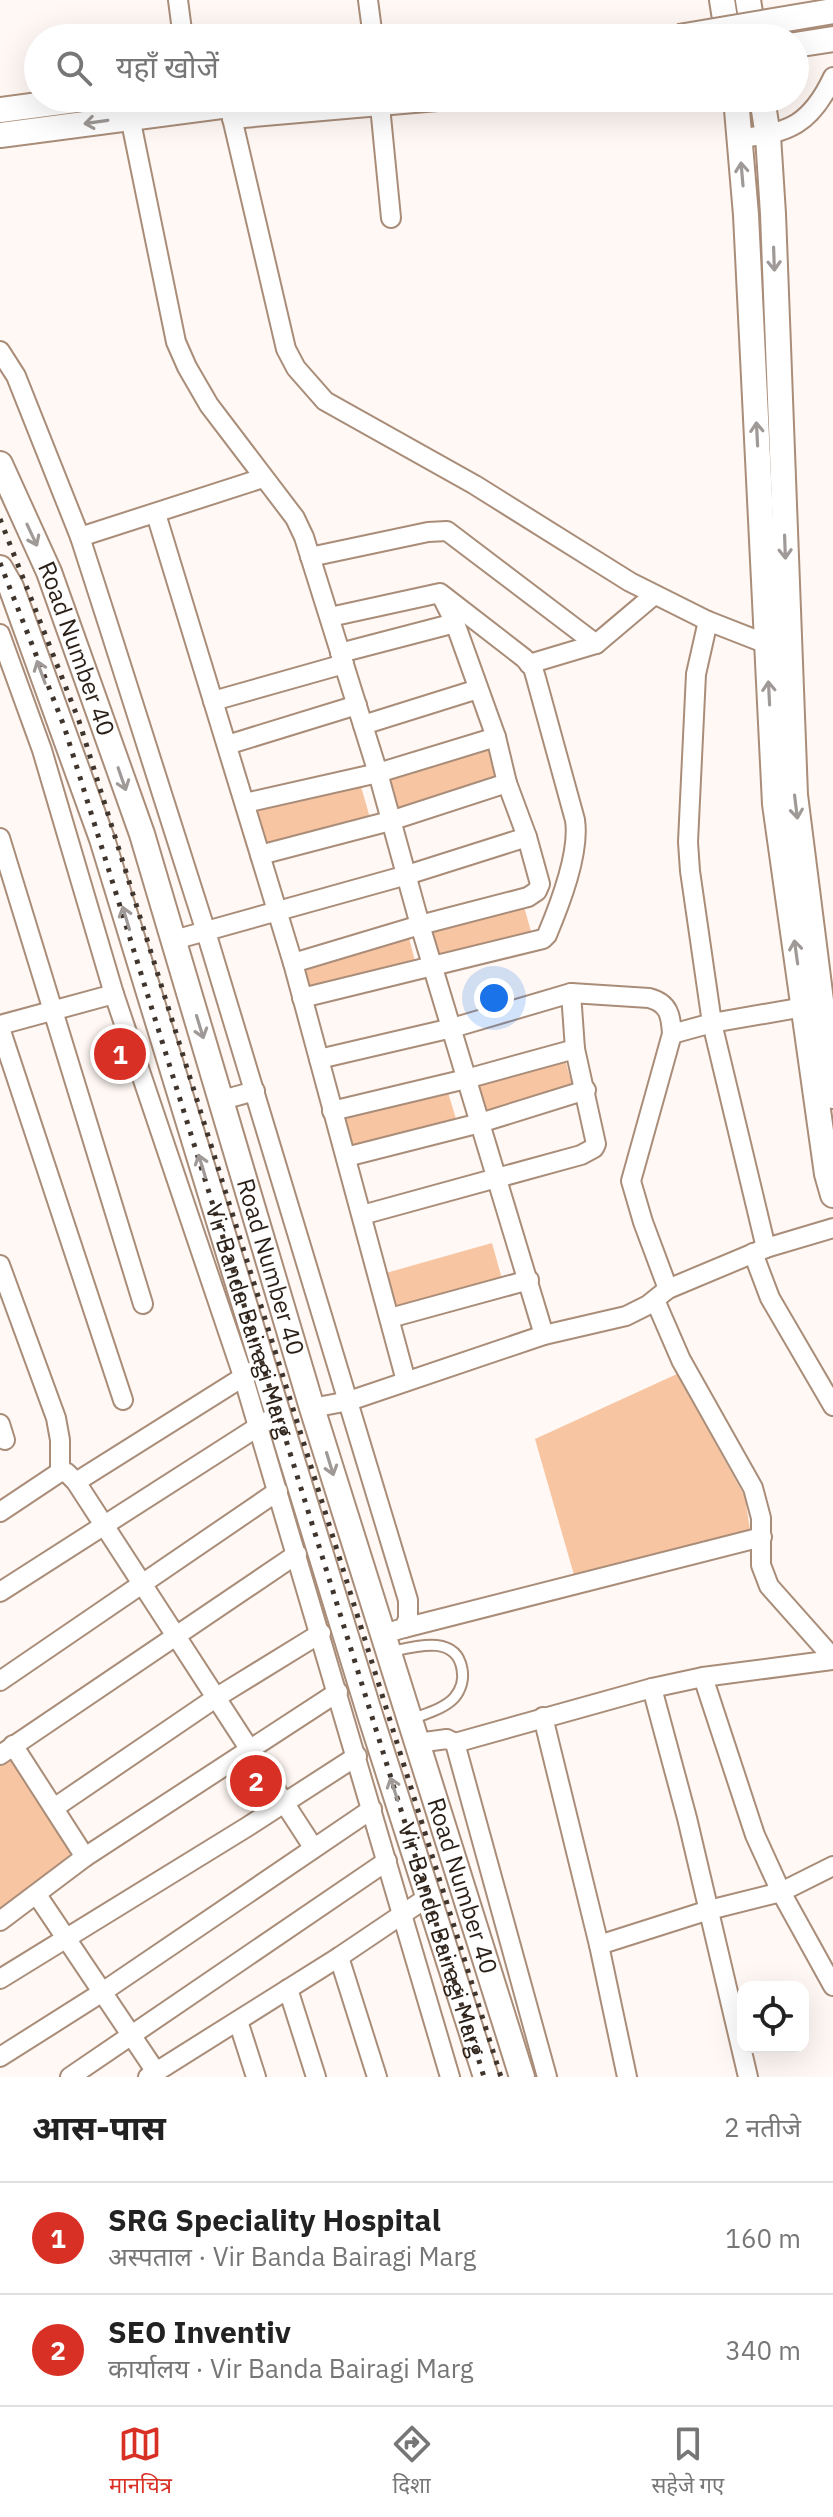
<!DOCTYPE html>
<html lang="hi">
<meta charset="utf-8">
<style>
:root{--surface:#fff;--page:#f2f2f2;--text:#222;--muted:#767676;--line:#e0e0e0;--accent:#d93025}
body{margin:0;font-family:"IBM Plex Sans","Noto Sans Devanagari",sans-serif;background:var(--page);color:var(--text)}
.controls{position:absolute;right:24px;bottom:24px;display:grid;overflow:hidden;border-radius:16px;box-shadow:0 8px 32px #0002}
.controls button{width:72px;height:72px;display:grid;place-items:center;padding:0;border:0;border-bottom:2px solid var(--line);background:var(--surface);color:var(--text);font:40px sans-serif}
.you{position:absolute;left:494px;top:998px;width:28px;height:28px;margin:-20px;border:6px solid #fff;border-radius:50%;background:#1a73e8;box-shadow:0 0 0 12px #1a73e833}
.badge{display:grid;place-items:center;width:52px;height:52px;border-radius:50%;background:var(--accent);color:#fff;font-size:26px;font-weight:700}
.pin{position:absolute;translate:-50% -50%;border:4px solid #fff;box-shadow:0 2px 8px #0006}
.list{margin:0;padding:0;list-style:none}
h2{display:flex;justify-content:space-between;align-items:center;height:104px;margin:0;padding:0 32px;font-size:34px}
h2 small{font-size:26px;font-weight:400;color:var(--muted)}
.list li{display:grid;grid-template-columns:52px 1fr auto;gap:24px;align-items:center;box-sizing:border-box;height:112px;padding:0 32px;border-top:2px solid var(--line)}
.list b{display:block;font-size:30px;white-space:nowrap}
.list p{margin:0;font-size:26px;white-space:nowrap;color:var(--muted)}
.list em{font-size:26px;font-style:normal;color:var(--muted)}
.icon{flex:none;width:44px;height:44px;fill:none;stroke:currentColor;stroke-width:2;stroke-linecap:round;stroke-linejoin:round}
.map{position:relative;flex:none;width:833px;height:2077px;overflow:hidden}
.search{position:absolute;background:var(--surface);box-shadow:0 8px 32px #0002;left:24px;right:24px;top:24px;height:88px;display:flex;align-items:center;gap:20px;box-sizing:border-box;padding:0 28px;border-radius:44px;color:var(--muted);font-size:30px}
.sheet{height:328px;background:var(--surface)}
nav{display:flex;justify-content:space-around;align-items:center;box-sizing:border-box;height:112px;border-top:2px solid var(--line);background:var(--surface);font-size:22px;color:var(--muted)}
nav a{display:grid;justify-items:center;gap:4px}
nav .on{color:var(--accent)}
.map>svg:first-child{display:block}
.green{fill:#f7c5a2}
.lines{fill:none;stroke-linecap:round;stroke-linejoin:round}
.lane-casing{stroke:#a98d79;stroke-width:13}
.street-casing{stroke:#a98d79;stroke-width:22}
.secondary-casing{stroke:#a98d79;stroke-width:28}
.lane{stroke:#fff;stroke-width:9}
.street{stroke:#fff;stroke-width:18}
.secondary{stroke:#fff;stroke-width:24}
.rail{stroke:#40352d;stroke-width:5;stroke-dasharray:4 8;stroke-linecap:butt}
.secondary-bridge-casing{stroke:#a98d79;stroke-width:28;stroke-linecap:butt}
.secondary-bridge{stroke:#fff;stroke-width:24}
.oneway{stroke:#9f9a97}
.labels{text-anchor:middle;stroke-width:8;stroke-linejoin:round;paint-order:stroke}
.street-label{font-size:24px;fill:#2a1f17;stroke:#fff8f4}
</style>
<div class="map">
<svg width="833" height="2077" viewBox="0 0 833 2077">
<rect width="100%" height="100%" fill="#fff8f4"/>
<g class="green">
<polygon points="489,746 499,781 393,811 383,775"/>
<polygon points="360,783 370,818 264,848 255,812"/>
<polygon points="523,903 532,935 439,962 430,929"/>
<polygon points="408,934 416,965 309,991 302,966"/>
<polygon points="564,1056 574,1091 481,1117 471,1082"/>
<polygon points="446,1086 457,1122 351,1151 341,1116"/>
<polygon points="492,1243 502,1279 396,1309 386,1273"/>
<polygon points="677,1374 745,1497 750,1530 574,1575 535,1439"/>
<polygon points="23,1751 75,1851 0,1911 0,1766"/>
</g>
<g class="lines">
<defs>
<path id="lane" d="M389,1652c24,-5 67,-19 73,17 2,10 -1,21 -8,29 -10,11 -30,16 -44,22"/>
<g id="street">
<polyline points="178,0 183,38"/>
<polyline points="368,0 373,38"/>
<polyline points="229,105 286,349 296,368 325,401 475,485 630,582 708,621 767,644"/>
<polyline points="380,106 391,218"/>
<polyline points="130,117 176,342 187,367 209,405 295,518 304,537 378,773 420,925 544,1335"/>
<polyline points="232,119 472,98"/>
<path d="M739,138c50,-4 72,-14 94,-61"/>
<polyline points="0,351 16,376 80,537 108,624 206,932 408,1600 408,1619 404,1628 383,1634"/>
<polyline points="156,514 293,963 406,1381"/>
<polyline points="80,537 263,478"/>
<polyline points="310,557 428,532 447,531 596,644"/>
<polyline points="708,621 696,674 688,842 690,871 712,1023 766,1248"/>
<polyline points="0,634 42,750 114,994 243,1376 450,2077"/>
<polyline points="340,653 455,623"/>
<polyline points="529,664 596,644 654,595"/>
<polyline points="213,701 344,664"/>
<polyline points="363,725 478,689"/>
<polyline points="227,745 357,705"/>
<polyline points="245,803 378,773 496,737"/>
<polyline points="0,838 143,1304"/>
<polyline points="260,855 390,821 507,783"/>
<polyline points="174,940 407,875 527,837"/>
<polyline points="293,963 420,925 528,897 537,891 540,884 527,837 507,783 496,737 455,623 441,595"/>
<path d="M571,993l78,5c20,5 22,18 23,36l-41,147 12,41 25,67"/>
<path d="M302,998l241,-59 4,-4c13,-31 33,-82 28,-115l-39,-142 -3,-10 -9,-10 -84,-65 -110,24"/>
<polyline points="0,1025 114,994"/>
<polyline points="0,1028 123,1400"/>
<polyline points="672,1034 712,1023 804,1007"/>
<polyline points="319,1059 452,1028 571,993 575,1049 596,1144 594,1148 581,1155 362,1215"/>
<polyline points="222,1100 255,1091"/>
<polyline points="332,1111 466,1079 575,1049"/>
<polyline points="346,1157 480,1123 586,1090"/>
<polyline points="753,1253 770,1298 833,1406"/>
<polyline points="0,1265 56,1418 60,1440 60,1472"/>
<polyline points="655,1300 681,1360 753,1488 761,1518 761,1565 769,1586 833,1658"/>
<polyline points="390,1318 529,1280"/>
<polyline points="312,1408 349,1401 544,1335 626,1316 648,1305 668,1289 766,1248 833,1228"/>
<polyline points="0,1424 5,1440"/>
<polyline points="76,1482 251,1372"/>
<polyline points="0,1512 60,1472 67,1473 76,1482 313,1847"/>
<polyline points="0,1592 267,1421"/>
<polyline points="404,1628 762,1537"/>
<polyline points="703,1677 755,1835 781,1892 833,1986"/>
<polyline points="0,1681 278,1491"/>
<polyline points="652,1688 687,1818 748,2077"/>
<polyline points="543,1717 599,1945 627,2077"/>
<polyline points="417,1743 447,1739 455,1743 547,2077"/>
<polyline points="455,1743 652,1688 703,1677 833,1660"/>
<polyline points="13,1745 85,1857"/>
<polyline points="0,1755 297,1554"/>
<polyline points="54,1808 217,1697 321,1633"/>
<polyline points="37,1895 156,2072"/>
<polyline points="0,1921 85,1857 338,1692"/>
<polyline points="599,1945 709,1910 781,1892 833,1866"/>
<polyline points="339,1957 377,2077"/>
<polyline points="0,1979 247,1827 357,1756"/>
<polyline points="288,1989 316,2077"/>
<polyline points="238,2021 256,2077"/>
<polyline points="0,2057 101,1993 372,1809"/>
<polyline points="70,2077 387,1861"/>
<polyline points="148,2077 339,1957 428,1897"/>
</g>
<g id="secondary">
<polyline points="722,0 728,38"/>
<polyline points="748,0 754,38"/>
<polyline points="795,45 833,39"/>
<polyline points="736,98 746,215 775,804 827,1174 833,1195"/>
<polyline points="762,98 768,136 773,214 795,795 833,1096"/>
<polyline points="0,110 91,98"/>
<polyline points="0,135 229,105 300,98"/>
<path id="s1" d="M0,464l49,108 93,262 170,574 210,669"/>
<polyline points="0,568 11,587 102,839 371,1718 486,2077"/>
</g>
</defs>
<use href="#lane" class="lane-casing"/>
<use href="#street" class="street-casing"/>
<use href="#secondary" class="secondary-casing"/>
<use href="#lane" class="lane"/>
<use href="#street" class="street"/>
<use href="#secondary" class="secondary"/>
<g class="rail">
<polyline points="0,519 79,721 501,2077"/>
<path id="s2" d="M0,563l64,163 420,1351"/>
</g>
<defs>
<polyline id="secondary-bridge" points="679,37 833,11"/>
</defs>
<use href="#secondary-bridge" class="secondary-bridge-casing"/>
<use href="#secondary-bridge" class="secondary-bridge"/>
</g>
<defs><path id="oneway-shaft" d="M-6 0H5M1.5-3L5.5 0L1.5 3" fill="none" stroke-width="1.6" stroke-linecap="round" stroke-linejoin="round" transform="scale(2)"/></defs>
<g class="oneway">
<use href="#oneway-shaft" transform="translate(96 122) rotate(172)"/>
<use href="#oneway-shaft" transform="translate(742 174) rotate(-95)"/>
<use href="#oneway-shaft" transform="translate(774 259) rotate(88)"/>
<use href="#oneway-shaft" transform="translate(757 434) rotate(-93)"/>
<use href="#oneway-shaft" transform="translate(32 535) rotate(65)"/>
<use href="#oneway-shaft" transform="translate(785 547) rotate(88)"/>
<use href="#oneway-shaft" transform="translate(41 672) rotate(-110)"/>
<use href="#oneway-shaft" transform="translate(769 693) rotate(-93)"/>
<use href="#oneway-shaft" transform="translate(122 779) rotate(71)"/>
<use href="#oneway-shaft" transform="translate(796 807) rotate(83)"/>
<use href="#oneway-shaft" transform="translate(126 918) rotate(-107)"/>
<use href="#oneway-shaft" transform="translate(796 952) rotate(-98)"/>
<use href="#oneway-shaft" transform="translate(200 1027) rotate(73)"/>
<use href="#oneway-shaft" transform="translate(202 1166) rotate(-107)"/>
<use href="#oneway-shaft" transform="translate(330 1464) rotate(73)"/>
<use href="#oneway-shaft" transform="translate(394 1789) rotate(-108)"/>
</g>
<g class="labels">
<g class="street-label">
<text dy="8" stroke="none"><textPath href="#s1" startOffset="200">Road Number 40</textPath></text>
<text dy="8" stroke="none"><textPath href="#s1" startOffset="848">Road Number 40</textPath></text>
<text dy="8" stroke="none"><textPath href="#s2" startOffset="798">Vir Banda Bairagi Marg</textPath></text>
<text dy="8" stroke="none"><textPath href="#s1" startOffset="1496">Road Number 40</textPath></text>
<text dy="8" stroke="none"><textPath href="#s2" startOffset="1446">Vir Banda Bairagi Marg</textPath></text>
</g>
</g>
</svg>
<div class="controls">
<button><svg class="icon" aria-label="locate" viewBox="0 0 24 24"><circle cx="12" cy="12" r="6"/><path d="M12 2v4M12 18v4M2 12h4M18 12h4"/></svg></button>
</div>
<div class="you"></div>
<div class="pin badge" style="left:120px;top:1054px">1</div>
<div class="pin badge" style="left:256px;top:1781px">2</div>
<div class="search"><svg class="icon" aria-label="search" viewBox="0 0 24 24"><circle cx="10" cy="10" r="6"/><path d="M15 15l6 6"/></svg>यहाँ खोजें</div>
</div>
<section class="sheet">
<h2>आस-पास<small>2 नतीजे</small></h2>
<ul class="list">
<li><span class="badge">1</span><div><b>SRG Speciality Hospital</b><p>अस्पताल · Vir Banda Bairagi Marg</p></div><em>160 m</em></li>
<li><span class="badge">2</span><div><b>SEO Inventiv</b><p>कार्यालय · Vir Banda Bairagi Marg</p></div><em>340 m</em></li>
</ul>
</section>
<nav>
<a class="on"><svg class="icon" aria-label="map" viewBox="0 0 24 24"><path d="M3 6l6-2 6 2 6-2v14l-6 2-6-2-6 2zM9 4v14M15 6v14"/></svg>मानचित्र</a>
<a><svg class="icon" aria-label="directions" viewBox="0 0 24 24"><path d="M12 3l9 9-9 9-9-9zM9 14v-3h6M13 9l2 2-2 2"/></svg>दिशा</a>
<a><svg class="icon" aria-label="saved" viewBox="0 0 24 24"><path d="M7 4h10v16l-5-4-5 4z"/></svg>सहेजे गए</a>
</nav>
